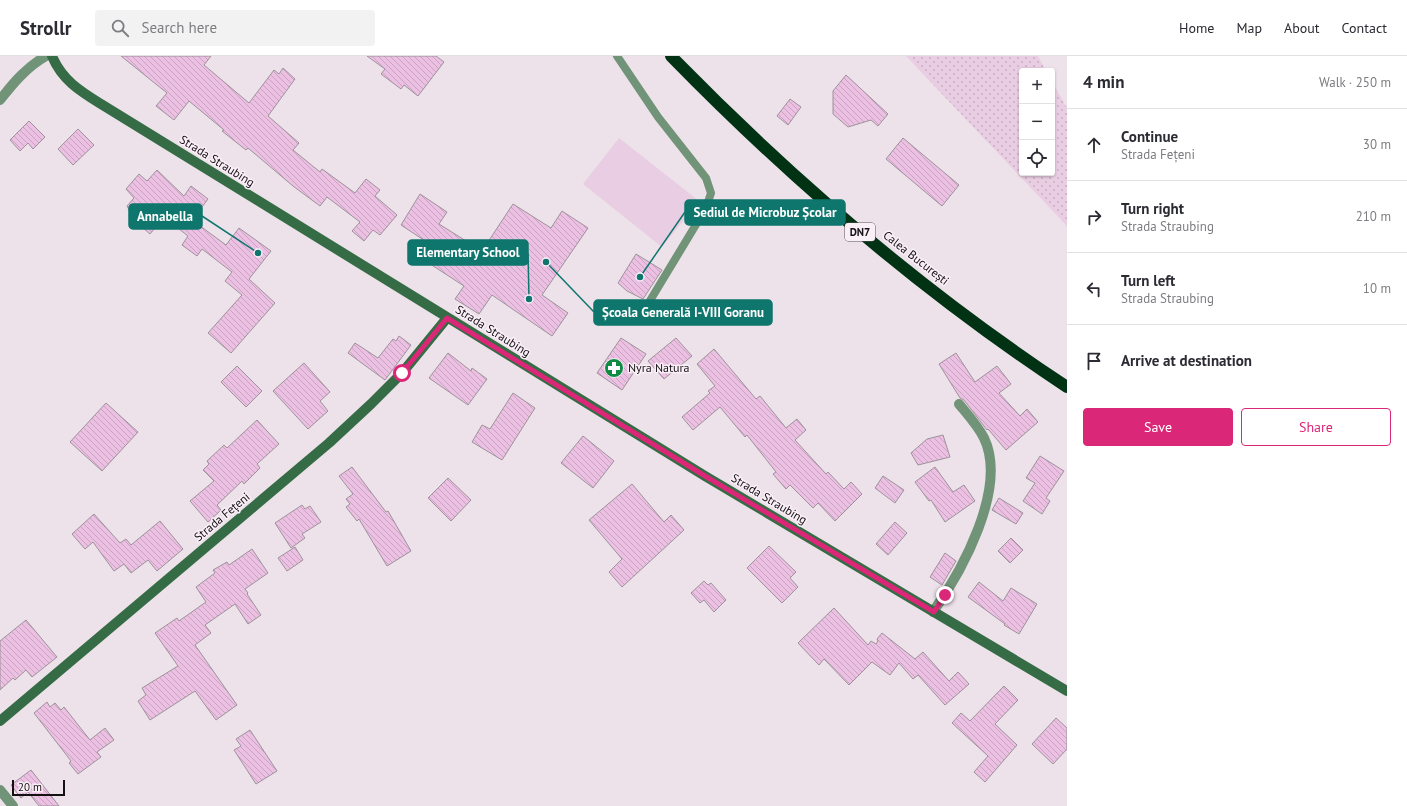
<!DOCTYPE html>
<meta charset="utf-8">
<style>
:root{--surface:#fff;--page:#f2f2f3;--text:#2b2b33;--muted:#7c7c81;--line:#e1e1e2;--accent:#db2777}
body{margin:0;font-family:"PT Sans",sans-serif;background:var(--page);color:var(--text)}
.controls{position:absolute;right:12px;top:12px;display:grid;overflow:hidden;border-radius:4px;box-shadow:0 1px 3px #0004}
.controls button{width:36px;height:36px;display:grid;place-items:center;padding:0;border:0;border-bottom:1px solid var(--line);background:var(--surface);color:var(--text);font:20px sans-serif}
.scale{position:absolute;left:12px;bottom:10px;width:53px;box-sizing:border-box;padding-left:4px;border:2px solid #141113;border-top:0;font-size:11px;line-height:14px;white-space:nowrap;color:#141113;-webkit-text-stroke:3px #faeff7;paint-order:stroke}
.stop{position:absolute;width:12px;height:12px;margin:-9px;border:3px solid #db2777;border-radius:50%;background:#fff}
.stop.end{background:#db2777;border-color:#fff;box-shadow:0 1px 4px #0008}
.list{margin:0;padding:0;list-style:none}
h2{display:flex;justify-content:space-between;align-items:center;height:52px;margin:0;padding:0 16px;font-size:17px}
h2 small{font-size:13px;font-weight:400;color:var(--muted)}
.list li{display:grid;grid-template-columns:26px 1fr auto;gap:12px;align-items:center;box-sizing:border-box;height:72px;padding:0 16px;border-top:1px solid var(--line)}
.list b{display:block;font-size:15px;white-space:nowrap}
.list p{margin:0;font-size:13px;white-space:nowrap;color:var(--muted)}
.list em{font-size:13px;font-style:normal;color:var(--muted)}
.actions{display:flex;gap:8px;padding:12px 16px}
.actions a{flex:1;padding:9px 0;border:1px solid var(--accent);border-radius:4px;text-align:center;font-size:14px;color:var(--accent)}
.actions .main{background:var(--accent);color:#fff}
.icon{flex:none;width:22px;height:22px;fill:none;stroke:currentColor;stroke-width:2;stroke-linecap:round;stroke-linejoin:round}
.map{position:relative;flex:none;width:1067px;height:750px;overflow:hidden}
header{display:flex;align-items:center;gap:24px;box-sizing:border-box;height:56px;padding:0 20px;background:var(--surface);border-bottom:1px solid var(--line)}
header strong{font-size:19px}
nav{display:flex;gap:22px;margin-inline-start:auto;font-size:14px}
.search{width:280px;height:36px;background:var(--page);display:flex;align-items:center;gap:10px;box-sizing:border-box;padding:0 14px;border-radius:4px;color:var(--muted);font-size:15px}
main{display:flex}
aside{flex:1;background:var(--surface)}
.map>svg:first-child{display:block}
.grass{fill:url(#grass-dots)}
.pitch{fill:#e9cde2}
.building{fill:url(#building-back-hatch);stroke:#9d929a}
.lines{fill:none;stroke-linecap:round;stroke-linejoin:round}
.lane{stroke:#719478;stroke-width:8}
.street{stroke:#719478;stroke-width:10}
.secondary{stroke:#366c45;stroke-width:10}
.highway{stroke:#003213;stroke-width:12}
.route{stroke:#db2777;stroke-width:5}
.labels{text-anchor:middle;stroke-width:3;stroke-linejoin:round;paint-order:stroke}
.shield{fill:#faeff7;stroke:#595457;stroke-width:1}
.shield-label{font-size:11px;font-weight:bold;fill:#141113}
.street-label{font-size:12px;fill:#141113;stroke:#faeff7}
.poi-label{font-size:12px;fill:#141113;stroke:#faeff7;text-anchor:start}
.leader{fill:none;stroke:#0f766e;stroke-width:1.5}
.callout-dot{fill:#0f766e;stroke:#faeff7;stroke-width:1.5}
.callout{fill:#0f766e;stroke:#0f766e;stroke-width:1.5}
.callout-label{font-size:13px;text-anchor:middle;font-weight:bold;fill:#fff}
</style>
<header>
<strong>Strollr</strong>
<div class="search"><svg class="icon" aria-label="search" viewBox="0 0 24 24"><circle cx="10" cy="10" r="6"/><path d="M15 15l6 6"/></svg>Search here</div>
<nav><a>Home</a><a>Map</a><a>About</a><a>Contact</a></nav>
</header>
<main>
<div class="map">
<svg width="1067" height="750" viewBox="0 0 1067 750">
<defs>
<pattern id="grass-dots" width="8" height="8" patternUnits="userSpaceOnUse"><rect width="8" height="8" fill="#e9cde2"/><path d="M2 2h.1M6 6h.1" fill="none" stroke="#c7afc1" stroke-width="1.8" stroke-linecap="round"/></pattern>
<pattern id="building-back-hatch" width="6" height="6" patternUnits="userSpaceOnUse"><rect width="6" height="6" fill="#ebc0e2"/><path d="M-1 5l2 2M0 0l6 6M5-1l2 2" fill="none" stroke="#c9a4c1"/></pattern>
</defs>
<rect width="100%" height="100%" fill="#ede2ea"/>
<polygon class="grass" points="906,0 1038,0 1046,15 1022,15 1022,117 1052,117 1052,25 1067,52 1067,170"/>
<polygon class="pitch" points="619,82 699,145 662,191 583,128"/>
<g class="building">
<polygon points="121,0 211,0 204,9 249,47 274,14 279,18 283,12 295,23 268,60 299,87 293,94 320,116 322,113 355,137 366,123 380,134 375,140 397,159 380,179 373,174 364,185 352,175 360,166 327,141 320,150 293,130 248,92 246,94 222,75 224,74 189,45 174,64 156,50 167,37"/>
<polygon points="367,0 436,0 444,6 418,40 404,29 401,33 381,18 385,13"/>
<polygon points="846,19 888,58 878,70 871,64 848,71 833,58 833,35"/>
<polygon points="790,43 801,51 788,69 777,60"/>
<polygon points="29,65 45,81 33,93 28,87 20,95 10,84"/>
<polygon points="78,73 94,89 73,109 58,93"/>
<polygon points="903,82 959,129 942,150 886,103"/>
<polygon points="157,114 184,140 191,130 208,143 192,164 226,189 239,172 271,195 249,223 275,247 231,297 208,277 242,239 225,225 232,216 202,193 197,200 182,189 188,180 164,161 150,178 135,165 127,150 134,142 126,133 139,118 147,125"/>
<polygon points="420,138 447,156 439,168 482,195 513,148 551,172 562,155 588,172 542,239 568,257 552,280 492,239 479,258 455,243 464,230 424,204 433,190 401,169"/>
<polygon points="636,198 662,214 643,243 627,235 618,227"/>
<polygon points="399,280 411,289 385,324 348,297 355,287 378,302 393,283 396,285"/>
<polygon points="621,282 646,298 622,334 597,317"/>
<polygon points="676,282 692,300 664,323 648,305"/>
<polygon points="714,293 756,343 760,340 786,372 797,363 806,374 795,384 826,418 828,416 844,433 851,426 862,438 835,465 818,447 813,452 790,429 786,433 773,418 776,416 747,379 745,381 720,351 693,374 682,361 710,337 708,335 715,330 697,308"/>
<polygon points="448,297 471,315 472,312 487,323 468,349 429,322"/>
<polygon points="956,297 975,326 997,310 1011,328 999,337 1020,360 1027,353 1038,366 1006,394 988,373 987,374 964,344 960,342 939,308"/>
<polygon points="304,307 330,336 320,345 328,355 308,373 273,335"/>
<polygon points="237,310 262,335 246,351 221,326"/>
<polygon points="513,337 535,352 502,404 472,386 482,369 490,373"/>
<polygon points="106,347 138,376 102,415 70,386"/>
<polygon points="257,364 279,388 257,408 260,412 244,428 242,425 217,449 221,454 208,466 190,445 214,425 203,414 209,408 207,405 224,389 227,392"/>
<polygon points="943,379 950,401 918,409 911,397 927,383"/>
<polygon points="583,380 614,405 593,432 561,407"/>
<polygon points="1040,400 1064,415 1046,442 1050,445 1042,458 1023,445 1035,427 1026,422"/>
<polygon points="352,411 386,456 388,455 411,495 387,510 359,463 357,465 346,451 350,448 346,443 353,438 339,420"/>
<polygon points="935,411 953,436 964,429 975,445 945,466 931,444 929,445 915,426"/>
<polygon points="883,420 904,434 895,447 875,432"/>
<polygon points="448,422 471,444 451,465 428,442"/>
<polygon points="632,428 664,466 671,459 684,474 622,531 609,516 622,503 589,464"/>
<polygon points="999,442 1023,457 1016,468 992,454"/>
<polygon points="302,449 305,453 310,450 321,466 302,478 305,482 291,492 275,467"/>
<polygon points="94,458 120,487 126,483 131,489 160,465 183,493 157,515 148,504 131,517 124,508 114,515 93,486 85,493 72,478"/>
<polygon points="895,466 907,477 888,499 876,488"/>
<polygon points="1011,482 1023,494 1010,507 998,495"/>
<polygon points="769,490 796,516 790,522 798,531 782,547 747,512"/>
<polygon points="295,491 303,504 287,515 278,502"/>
<polygon points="252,493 268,517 245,533 248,537 247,538 261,559 248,568 235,548 205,569 211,577 195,589 237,649 216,664 195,635 150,664 138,645 146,639 142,632 178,610 155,577 177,562 179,565 206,546 196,531 215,517 213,514 227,506 229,509"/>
<polygon points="945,497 956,505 942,529 930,521"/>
<polygon points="704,525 708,529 711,527 726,544 714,556 704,544 700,547 691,537"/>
<polygon points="979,526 1003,545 1011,532 1037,548 1019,578 1004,569 1005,568 968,541"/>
<polygon points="834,552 868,589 871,585 876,588 878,585 877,583 882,577 915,603 923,596 949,625 958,616 969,628 945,649 918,619 913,623 899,607 890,619 872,606 849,629 824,603 819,609 798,587"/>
<polygon points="26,564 57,601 32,621 26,614 15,624 13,622 0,634 0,585"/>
<polygon points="1004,630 1018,644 995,668 1017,689 985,726 974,716 988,700 952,667 961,657 970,665"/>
<polygon points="47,646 50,651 55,647 61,654 64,651 90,684 105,672 114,684 97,696 101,701 78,718 69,707 71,705 34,657"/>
<polygon points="1056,662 1067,672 1067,693 1053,708 1032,688"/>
<polygon points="250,674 277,715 256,728 234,694 241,690 236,683"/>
<polygon points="31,714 59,750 39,750 28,736 21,742 11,729"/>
</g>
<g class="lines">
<polyline class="lane" points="617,0 658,61 706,122 711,137 706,152 648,248"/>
<g class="street">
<path d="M0,44c14,-18 27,-33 46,-44"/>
<path d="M933,556c29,-41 75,-124 51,-174 -6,-12 -16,-23 -25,-34"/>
<polyline points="0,734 13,750"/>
</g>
<g class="secondary">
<path d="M52,0c10,24 28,35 49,48l604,372 362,215"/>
<polyline points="0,665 329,387 371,348 402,317 447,262"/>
</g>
<path class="highway" d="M671,0c120,123 252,236 396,331"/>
</g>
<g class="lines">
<polyline class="route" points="402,317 447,262 705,420 934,556 945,539"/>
</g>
<defs>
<symbol id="pharmacy-disc" viewBox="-11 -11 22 22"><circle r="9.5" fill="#108a45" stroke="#faeff7"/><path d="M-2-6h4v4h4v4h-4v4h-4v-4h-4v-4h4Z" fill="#fff"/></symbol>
</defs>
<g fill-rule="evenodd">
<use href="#pharmacy-disc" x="603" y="301" width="22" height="22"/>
</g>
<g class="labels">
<rect class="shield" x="845" y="167" width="30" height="18" rx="3"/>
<g class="shield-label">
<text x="860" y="180">DN7</text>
</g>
<g class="street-label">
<text transform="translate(217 105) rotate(32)" y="4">Strada Straubing</text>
<text transform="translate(916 202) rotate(38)" y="4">Calea București</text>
<text transform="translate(493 275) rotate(32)" y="4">Strada Straubing</text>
<text transform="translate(769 443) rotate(31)" y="4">Strada Straubing</text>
<text transform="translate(222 461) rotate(-40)" y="4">Strada Fețeni</text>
</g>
<g class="poi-label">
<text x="628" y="316">Nyra Natura</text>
</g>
</g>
<path class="leader" d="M640 221L685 156M258 197L202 160M529 243L528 197M546 206L594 256"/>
<g class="callout-dot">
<circle cx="640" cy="221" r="4"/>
<circle cx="258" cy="197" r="4"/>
<circle cx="529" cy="243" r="4"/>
<circle cx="546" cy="206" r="4"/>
</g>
<g class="callout">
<rect x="685" y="144" width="160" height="25" rx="4"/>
<rect x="129" y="148" width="73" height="25" rx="4"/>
<rect x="408" y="184" width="120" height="25" rx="4"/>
<rect x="594" y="244" width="178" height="25" rx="4"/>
</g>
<g class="callout-label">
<text x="765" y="161">Sediul de Microbuz Școlar</text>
<text x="165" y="165">Annabella</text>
<text x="468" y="201">Elementary School</text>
<text x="683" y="261">Școala Generală I-VIII Goranu</text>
</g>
</svg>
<div class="controls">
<button>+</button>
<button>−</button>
<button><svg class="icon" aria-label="locate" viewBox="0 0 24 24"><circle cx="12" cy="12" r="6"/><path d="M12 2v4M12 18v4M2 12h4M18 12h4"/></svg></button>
</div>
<div class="scale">20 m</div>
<div class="stop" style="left:402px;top:317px"></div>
<div class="stop end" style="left:945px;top:539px"></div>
</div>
<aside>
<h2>4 min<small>Walk · 250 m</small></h2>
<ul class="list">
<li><svg class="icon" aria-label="ahead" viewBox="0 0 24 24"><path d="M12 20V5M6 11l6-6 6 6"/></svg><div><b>Continue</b><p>Strada Fețeni</p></div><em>30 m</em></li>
<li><svg class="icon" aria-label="right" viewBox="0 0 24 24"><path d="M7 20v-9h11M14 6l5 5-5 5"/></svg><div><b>Turn right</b><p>Strada Straubing</p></div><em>210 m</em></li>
<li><svg class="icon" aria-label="left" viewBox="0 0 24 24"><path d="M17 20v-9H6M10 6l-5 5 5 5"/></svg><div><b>Turn left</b><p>Strada Straubing</p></div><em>10 m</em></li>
<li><svg class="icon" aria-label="arrive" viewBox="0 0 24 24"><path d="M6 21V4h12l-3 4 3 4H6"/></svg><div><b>Arrive at destination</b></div></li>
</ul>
<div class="actions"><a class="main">Save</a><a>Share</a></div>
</aside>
</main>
